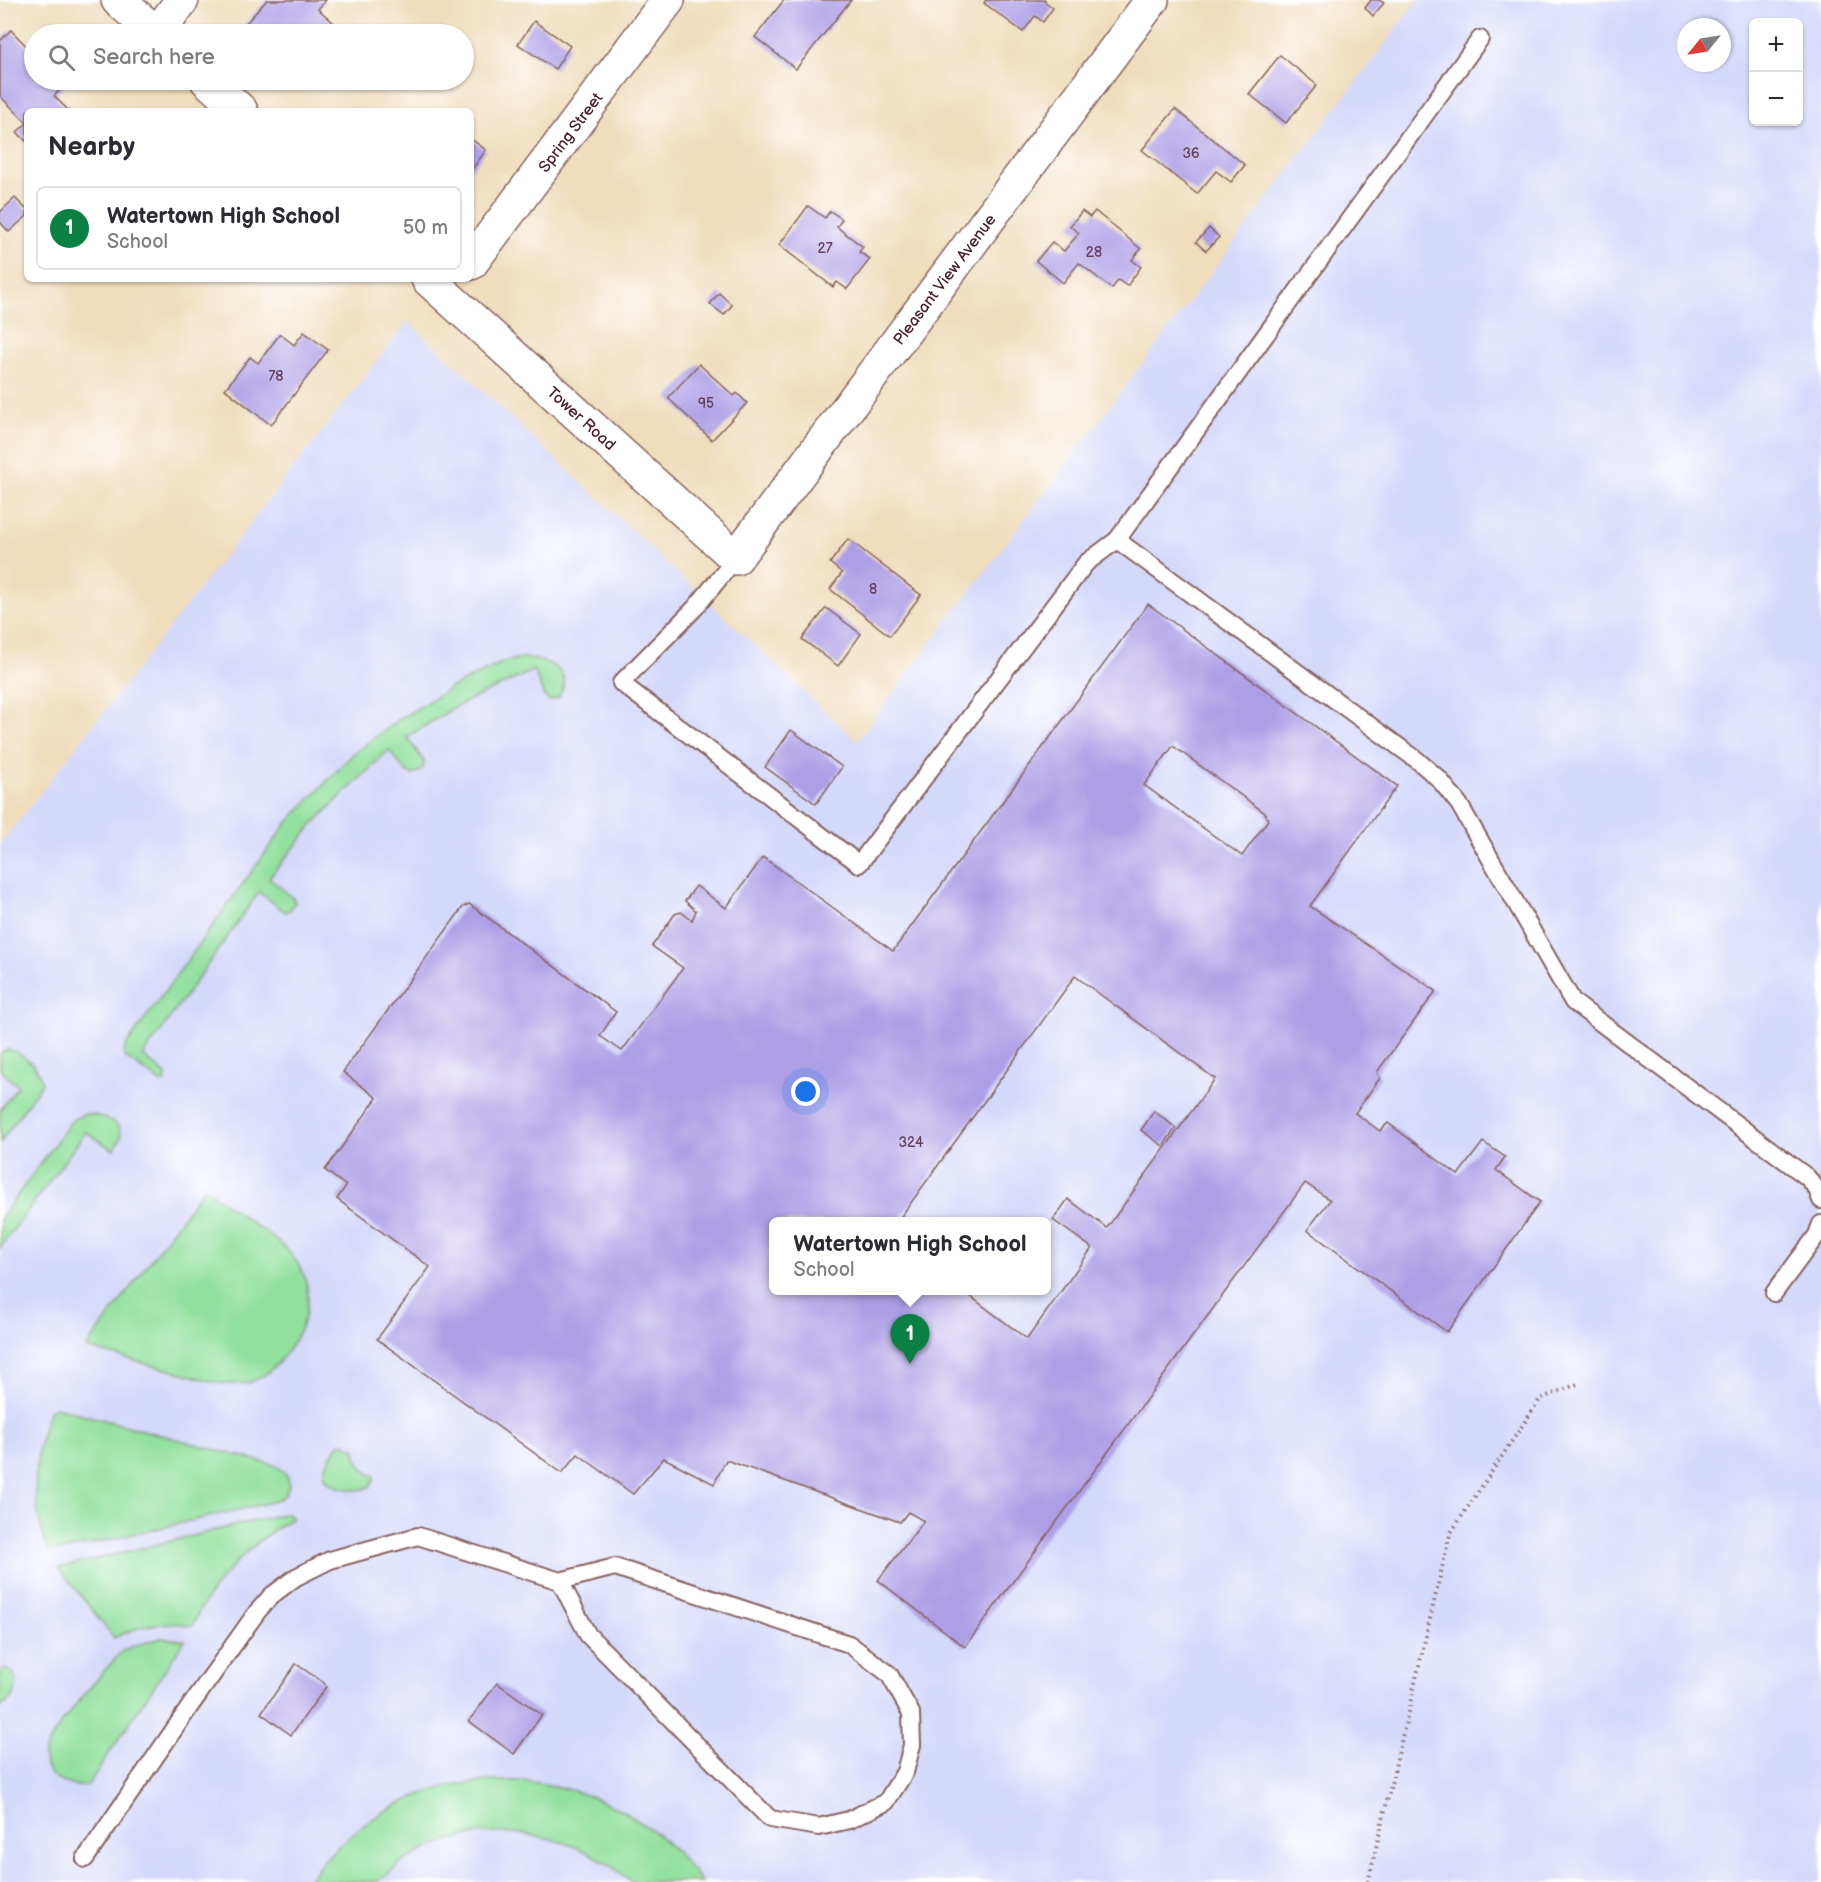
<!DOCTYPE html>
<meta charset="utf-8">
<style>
:root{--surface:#fff;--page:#f7f7f7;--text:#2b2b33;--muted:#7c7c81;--line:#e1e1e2;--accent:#0b8043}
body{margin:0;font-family:"Balsamiq Sans",sans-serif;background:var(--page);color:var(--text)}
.controls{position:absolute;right:18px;top:18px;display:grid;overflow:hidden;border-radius:9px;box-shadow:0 2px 4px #0004}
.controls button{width:54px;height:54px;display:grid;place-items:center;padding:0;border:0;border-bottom:2px solid var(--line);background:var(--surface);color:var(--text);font:30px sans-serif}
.compass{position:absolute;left:1677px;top:18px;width:54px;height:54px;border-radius:50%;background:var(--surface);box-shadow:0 2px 4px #0004;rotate:240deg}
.you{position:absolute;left:806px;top:1092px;width:21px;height:21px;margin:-15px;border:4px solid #fff;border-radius:50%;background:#1a73e8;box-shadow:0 0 0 9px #1a73e833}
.badge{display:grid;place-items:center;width:39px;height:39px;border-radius:50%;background:var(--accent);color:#fff;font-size:20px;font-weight:700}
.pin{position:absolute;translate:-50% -50px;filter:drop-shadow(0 2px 3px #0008)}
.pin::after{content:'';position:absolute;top:32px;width:21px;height:18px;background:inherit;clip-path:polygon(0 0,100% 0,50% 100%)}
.popup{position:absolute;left:769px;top:1217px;width:282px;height:78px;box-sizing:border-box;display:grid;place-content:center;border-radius:9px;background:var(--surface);filter:drop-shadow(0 2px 4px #0005);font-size:20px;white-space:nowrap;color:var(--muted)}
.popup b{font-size:22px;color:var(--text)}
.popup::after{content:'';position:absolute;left:50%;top:100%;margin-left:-12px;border:12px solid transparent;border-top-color:var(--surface)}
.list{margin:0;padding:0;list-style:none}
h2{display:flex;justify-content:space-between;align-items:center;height:78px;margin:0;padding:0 24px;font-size:26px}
h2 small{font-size:20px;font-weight:400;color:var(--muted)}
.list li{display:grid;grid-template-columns:39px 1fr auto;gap:18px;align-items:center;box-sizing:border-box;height:84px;margin:0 12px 12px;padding:0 12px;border:2px solid var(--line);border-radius:9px}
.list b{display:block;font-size:22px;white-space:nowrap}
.list p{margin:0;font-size:20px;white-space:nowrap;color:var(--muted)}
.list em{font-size:20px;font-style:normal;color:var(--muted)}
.icon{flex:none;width:33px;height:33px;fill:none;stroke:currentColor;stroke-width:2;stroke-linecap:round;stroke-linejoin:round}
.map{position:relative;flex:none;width:1821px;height:1882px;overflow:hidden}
.search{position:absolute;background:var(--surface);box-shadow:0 2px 4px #0004;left:24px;top:24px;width:450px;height:66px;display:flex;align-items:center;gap:15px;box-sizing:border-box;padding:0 21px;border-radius:33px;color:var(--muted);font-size:22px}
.panel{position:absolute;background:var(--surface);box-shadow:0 2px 4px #0004;left:24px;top:108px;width:450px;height:174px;border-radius:9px}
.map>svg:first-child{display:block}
.built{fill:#d4d8f9;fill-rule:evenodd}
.green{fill:#92e09e;stroke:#6e8064;stroke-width:1.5}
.building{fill:#ad9fe6;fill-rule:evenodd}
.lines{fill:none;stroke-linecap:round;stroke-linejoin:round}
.lane-casing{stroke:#84625e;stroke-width:20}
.street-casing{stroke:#84625e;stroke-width:36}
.path{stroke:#84625e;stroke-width:4;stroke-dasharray:1.5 4.5;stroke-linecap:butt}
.lane{stroke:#fff;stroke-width:16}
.street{stroke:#fff;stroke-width:33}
.labels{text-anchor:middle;stroke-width:5;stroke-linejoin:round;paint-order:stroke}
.number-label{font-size:14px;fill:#633f5a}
.street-label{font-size:16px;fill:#4a1f2b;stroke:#fff}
</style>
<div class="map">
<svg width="1821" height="1882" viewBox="0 0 1821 1882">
<rect width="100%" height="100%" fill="#fff"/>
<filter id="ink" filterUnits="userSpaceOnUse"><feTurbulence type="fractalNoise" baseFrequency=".0167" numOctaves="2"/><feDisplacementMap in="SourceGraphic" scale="12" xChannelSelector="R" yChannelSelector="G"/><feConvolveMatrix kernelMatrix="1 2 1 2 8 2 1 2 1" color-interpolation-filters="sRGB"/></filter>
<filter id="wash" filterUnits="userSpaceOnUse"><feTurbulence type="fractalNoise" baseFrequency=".008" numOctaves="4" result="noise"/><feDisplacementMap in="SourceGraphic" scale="24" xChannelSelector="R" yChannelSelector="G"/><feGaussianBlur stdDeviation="1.35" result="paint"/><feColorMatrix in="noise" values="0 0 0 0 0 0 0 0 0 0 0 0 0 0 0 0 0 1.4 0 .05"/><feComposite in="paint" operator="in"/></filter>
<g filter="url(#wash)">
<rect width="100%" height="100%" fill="#efddbc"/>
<path class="built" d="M1418,0h403v1882h-1821v-1037l408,-524 449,420zM1754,22h44v100h-44zM1686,27h36v36h-36zM774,1222h272v68h-272z"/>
<g class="green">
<path d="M522,658c23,1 55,11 36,40l-9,3 -5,-5 -10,-26 -79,37 -48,30 17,24 -1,8 -10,6 -6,-2 -18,-23 -73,71 -47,57 24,20 2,4 -5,8 -5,2 -26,-20 -116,164 22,18 1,6 -4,3 -37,-26 -1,-5 3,-8 160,-221 66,-69 45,-34 54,-33 54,-26z"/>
<path d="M8,1049c14,4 33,19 34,34l-42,60v-33l18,-24 -18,-16v-16z"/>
<path d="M84,1114c11,0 38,5 37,22 0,4 -5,9 -7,13h-2l-26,-17 -86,116v-29l72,-99z"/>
<path d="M204,1188l76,55c36,32 35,67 9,106 -11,15 -23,29 -42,34 -9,2 -19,1 -28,0l-133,-35z"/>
<path d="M55,1407l219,58c3,2 7,3 9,6 11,9 5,25 -7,30l-215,50h-9c-7,-5 -8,-13 -10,-21 -12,-38 -6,-84 8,-121z"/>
<path d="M343,1443l13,6c0,13 7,23 19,27l-4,10c-10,5 -18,5 -29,2 -30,-7 -15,-26 -3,-44z"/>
<path d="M287,1513l3,2 1,4c-40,23 -81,65 -99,107 -28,-7 -53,-1 -78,12l-55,-70z"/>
<path d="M161,1638l24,2 -97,145c-10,3 -23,-1 -32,-6 -7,-5 -13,-16 -12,-24 3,-22 62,-86 79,-105l14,-5z"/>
<path d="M4,1669l9,3c7,15 1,28 -13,35v-36z"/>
<path d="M488,1781c14,0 28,-1 42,1 55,6 113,33 151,75 7,8 14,17 21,25h-71c-52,-48 -136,-64 -201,-34 -10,4 -20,9 -29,15 -8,5 -16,16 -25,19 -6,0 -13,0 -19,0 -17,0 -34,0 -50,0 33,-46 84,-82 139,-95 14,-3 28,-4 42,-6z"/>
</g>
<g id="blocks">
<g class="building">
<polygon points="267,0 326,0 318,9 334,23 324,34 236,34"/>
<polygon points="784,0 851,0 796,69 755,37"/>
<polygon points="986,0 1045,0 1044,1 1053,8 1043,22 1035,16 1023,32 984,3"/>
<polygon points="1371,0 1379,0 1384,3 1373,16 1365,8"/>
<polygon points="534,21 570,46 555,69 518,44"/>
<polygon points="11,30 34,54 34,80 60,80 65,85 54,96 69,111 27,111 27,142 17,132 27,123 0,96 0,41"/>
<polygon points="1280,55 1317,85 1286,123 1249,94"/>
<polygon points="1175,109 1245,165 1231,182 1216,171 1197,194 1142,150"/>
<polygon points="471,139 486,150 471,171"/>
<polygon points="15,198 27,210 27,216 9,232 0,222 0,212"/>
<polygon points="808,206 825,218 830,211 842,219 837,227 863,247 859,252 870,259 847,289 837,282 833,287 779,245"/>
<polygon points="1082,211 1090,217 1095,211 1141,249 1132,260 1141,267 1127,286 1118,280 1112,289 1079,263 1063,283 1036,261 1052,242 1064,251 1079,233 1070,226"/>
<polygon points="1209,228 1219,237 1206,251 1196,242"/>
<polygon points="719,293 732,305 724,315 710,304"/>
<polygon points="304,332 328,350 271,425 225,389 250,357 258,363 280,334 294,345"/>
<polygon points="699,364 734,396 737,393 747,403 712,440 668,398"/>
<polygon points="848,539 921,595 890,636 830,589 842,573 830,563"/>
<path d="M1148,604l249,182 -87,120 126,85 -59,81 3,6 -25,35 25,18 8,-8 70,52 25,-33 22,15 -9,13 44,32 -93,130 -140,-102 23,-30 -25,-17 -340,464 -87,-67 46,-59 -16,-9 -8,10 -174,-62 -12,24 -50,-26 -31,36 -55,-40 -16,19 -185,-134 53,-72 -93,-68 9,-13 -21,-16 52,-72 -34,-26 120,-165 6,-3 147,108 -16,24 22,15 61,-83 -31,-22 23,-32 6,-2 11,8 4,-9 -11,-10 11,-15 30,22 37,-51 130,94zM1173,746l92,67 3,7 -26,36 -98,-71zM1075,976l140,103 -108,149 -39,-29 -15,21 39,28 -65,91 -65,-49h-188v-68h123z"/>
<polygon points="826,608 861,634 838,666 802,639"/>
<polygon points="791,730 842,767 816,804 765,767"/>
<polygon points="1154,1111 1176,1128 1163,1146 1141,1130"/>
<polygon points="296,1664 324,1683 326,1687 291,1735 261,1713"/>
<polygon points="497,1683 542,1715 514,1754 469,1721"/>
</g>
</g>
</g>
<g filter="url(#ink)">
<use href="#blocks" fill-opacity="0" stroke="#84625e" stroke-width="1.5"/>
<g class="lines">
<defs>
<g id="lane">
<polyline points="1117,540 1480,39"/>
<polyline points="736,558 695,608 621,683 859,864 1086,563 1117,540 1417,760 1439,779 1459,804 1573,1002 1807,1177 1817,1189 1821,1200"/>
<polyline points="1774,1293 1817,1235 1821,1224"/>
<polyline points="85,1859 193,1702 257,1612 271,1596 296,1577 330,1560 418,1536 560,1581 615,1567 849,1644 889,1674 911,1713 912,1745 905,1772 886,1802 849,1820 819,1827 770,1819 588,1635 560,1581"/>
</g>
<g id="street">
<polyline points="118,0 157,34"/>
<polyline points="157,34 182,0"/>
<polyline points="207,80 241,111"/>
<polyline points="471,263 668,0"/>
<polyline points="428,279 736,558 1152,0"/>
</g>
</defs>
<use href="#lane" class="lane-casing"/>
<use href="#street" class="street-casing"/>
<polyline class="path" points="1368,1882 1450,1534 1540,1399 1580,1383"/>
<use href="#lane" class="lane"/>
<use href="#street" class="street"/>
</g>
</g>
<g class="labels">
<g class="number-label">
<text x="1191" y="158">36</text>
<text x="825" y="253">27</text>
<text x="1094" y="257">28</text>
<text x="276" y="381">78</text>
<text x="706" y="408">95</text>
<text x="873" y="594">8</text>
<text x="911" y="1147">324</text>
</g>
<g class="street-label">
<text transform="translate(570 132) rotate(-53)" y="6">Spring Street</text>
<text transform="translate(944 279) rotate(-53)" y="6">Pleasant View Avenue</text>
<text transform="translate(582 418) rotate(42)" y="6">Tower Road</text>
</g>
</g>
</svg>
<div class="controls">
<button>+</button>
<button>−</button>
</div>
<svg class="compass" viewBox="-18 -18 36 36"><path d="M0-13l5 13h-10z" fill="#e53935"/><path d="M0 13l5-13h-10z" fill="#7c7c81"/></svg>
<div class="you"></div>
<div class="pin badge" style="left:910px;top:1364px">1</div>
<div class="popup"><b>Watertown High School</b>School</div>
<div class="search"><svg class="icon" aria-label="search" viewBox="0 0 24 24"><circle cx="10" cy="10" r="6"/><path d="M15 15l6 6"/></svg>Search here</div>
<section class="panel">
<h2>Nearby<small></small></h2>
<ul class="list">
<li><span class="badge">1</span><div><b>Watertown High School</b><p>School</p></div><em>50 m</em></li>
</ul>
</section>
</div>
